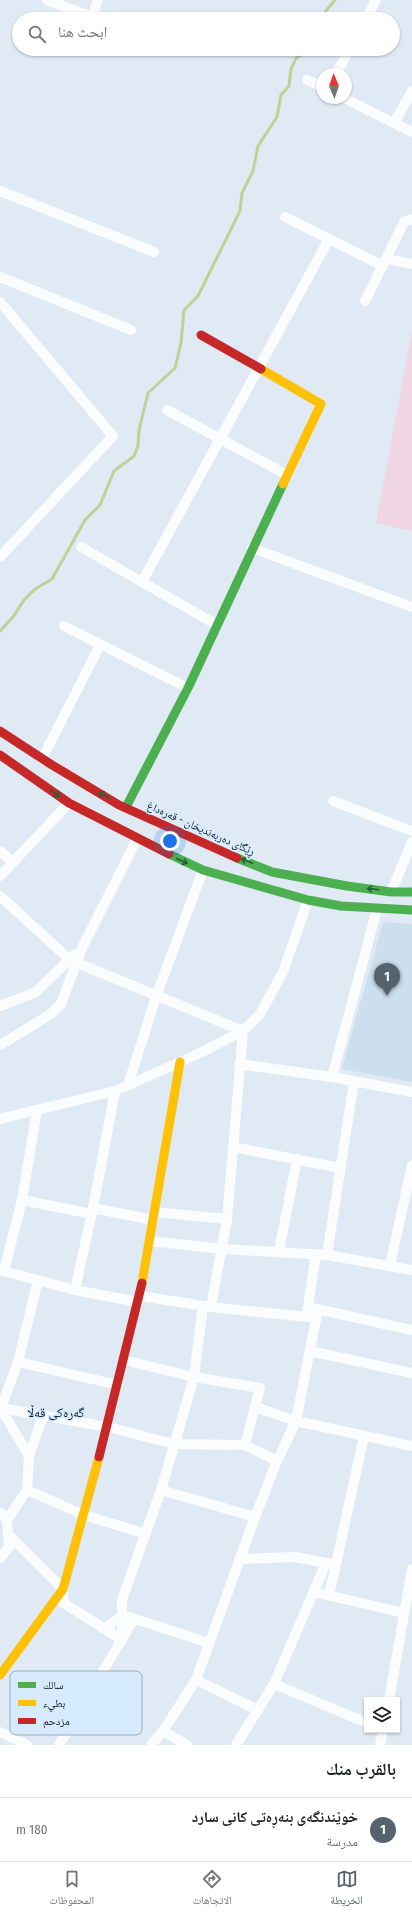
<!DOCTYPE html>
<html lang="ar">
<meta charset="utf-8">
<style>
:root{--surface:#fff;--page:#f2f2f2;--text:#202124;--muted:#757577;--line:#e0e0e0;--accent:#56626c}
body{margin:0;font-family:"Fira Sans Condensed","Noto Naskh Arabic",sans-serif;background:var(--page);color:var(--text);direction:rtl}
.controls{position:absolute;right:12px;bottom:12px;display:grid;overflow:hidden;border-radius:0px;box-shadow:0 1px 3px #0004}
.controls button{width:36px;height:36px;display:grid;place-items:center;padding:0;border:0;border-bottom:1px solid var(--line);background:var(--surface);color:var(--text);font:20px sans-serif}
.compass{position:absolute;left:316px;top:68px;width:36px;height:36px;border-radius:50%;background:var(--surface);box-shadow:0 1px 3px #0004;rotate:358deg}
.you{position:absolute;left:170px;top:841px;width:14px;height:14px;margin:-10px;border:3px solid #fff;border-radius:50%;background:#1a73e8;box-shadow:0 0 0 6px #1a73e833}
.badge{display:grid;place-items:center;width:26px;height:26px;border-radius:50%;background:var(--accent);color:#fff;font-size:13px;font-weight:700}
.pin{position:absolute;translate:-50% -33px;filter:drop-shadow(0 1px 2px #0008)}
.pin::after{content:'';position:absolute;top:21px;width:14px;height:12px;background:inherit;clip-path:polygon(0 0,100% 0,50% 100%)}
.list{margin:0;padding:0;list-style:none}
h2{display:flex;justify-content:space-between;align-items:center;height:52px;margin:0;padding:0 16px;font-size:17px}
h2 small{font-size:13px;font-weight:400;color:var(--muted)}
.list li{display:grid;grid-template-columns:26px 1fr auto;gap:12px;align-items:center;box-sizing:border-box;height:64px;padding:0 16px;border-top:1px solid var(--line)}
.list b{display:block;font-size:15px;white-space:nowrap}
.list p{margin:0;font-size:13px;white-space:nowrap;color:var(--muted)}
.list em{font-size:13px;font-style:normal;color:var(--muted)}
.icon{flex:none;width:22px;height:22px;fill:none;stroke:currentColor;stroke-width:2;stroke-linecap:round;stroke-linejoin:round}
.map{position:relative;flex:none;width:412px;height:1745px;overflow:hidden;direction:ltr}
.search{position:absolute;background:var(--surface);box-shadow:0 1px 3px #0004;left:12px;right:12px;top:12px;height:44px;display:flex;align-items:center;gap:10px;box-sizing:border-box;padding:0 14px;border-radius:22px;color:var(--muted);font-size:15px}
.sheet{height:116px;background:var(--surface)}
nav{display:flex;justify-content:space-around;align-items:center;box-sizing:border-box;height:56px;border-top:1px solid var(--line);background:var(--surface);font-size:11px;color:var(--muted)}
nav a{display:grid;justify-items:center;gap:2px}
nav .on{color:var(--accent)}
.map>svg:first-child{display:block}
.built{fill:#ccdfee}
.green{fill:#f0d6e2}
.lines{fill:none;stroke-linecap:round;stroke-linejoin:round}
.stream{stroke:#bcd297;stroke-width:3}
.street{stroke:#fafcfd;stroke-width:10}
.fast{stroke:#4caf50;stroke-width:9}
.slow{stroke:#ffc107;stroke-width:9}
.jam{stroke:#c62828;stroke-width:9}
.oneway{stroke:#295c37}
.labels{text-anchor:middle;stroke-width:3.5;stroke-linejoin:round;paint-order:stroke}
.street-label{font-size:11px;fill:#0c1923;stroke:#d6ebfd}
.quarter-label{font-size:13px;fill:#0c1923;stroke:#d6ebfd}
.key{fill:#d6ebfd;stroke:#99acbc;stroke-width:1}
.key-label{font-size:11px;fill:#0c1923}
</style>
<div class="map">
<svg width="412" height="1745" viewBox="0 0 412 1745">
<rect width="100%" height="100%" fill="#dfeaf4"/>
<polygon class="built" points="383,922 412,924 412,1082 342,1069"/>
<polygon class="green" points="412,330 412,531 376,523"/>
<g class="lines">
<g class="stream">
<polyline points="324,19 325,12 335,0"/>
<polyline points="0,631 13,617 24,600 35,589 52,579 85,520 100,505 114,471 134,456 138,446 139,430 148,393 175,368 181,343 184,310 198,296 240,211 242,193 253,171 258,146 277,117 281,95 289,86 291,69 296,58 312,49"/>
</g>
<g class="street">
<polyline points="47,0 92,17 98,0"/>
<polyline points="366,19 376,0"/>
<polyline points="336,74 350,49"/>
<polyline points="307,80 322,87"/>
<polyline points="344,98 412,132"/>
<polyline points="394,123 412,91"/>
<polyline points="0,191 154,252"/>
<polyline points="285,217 383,266"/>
<polyline points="386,259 412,264"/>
<polyline points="0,277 131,330"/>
<polyline points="365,301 404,222 412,219"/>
<polyline points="0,302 113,436 0,557"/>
<polyline points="167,410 287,475"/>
<polyline points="81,547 217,625"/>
<polyline points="252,548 412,607"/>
<polyline points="142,582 329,239"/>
<polyline points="64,626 188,688"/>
<polyline points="42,759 100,645"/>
<polyline points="333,801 412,831"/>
<polyline points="0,851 13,862"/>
<polyline points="0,876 69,803"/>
<polyline points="391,892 412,842"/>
<polyline points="0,896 70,960 243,1031 227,1219 154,1212"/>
<polyline points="0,1006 36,992 74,955"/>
<polyline points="0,1045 51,1014 61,1004 82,948 137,839"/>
<polyline points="239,1064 332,1077 412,1092"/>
<polyline points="332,1077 377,909"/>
<polyline points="128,1085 157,994 203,870"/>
<polyline points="0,1119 115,1091 198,1054 243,1031 260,1014 283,972 308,900"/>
<polyline points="233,1147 340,1168"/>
<polyline points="22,1200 92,1214"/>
<polyline points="93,1208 153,1220"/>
<polyline points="150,1241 222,1249 327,1255 412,1270"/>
<polyline points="279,1251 297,1159"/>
<polyline points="327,1255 354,1081"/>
<polyline points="390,1265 412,1165"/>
<polyline points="0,1270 75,1290 138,1302"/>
<polyline points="4,1271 22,1200 37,1110"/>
<polyline points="38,1280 18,1362 1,1408 108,1427 174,1444 245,1445 277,1461"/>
<polyline points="75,1290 93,1208 115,1091"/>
<polyline points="140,1296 211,1307 317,1318"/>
<polyline points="211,1307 227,1219"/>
<polyline points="308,1307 412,1330"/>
<polyline points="307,1313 316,1254"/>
<polyline points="310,1351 412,1373"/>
<polyline points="124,1360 194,1377 260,1388 245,1445"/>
<polyline points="18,1362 118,1385"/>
<polyline points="0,1407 29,1456"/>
<polyline points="255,1407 296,1421 412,1446"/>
<polyline points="27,1490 84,1515 146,1534"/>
<polyline points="161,1490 255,1517"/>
<polyline points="0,1512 7,1520 9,1547"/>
<polyline points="7,1520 27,1490 29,1456 43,1416"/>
<polyline points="8,1534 63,1589 64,1603"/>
<polyline points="0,1558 13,1542"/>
<polyline points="239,1559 295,1557 332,1564"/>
<polyline points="314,1592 404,1613"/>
<polyline points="329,1596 364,1436"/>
<polyline points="59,1600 122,1640"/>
<polyline points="104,1629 123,1615 209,1643"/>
<polyline points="122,1640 122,1600 161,1490 194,1377 203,1306"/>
<polyline points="196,1680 258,1710"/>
<polyline points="274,1684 367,1723"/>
<polyline points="389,1700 412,1569"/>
<polyline points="163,1731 187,1745"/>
<polyline points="0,1732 27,1745"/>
<polyline points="59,1745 134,1619"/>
<polyline points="151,1745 163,1731 196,1680 255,1517 277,1461 296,1421 318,1309"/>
<polyline points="236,1745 274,1684 326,1563"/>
<polyline points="380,1745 383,1730"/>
</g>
<g class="fast">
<polyline points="126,807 188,688 283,484"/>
<polyline points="169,854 203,870 308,900 341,906 412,910"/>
<polyline points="237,858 272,872 347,886 391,892 412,892"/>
</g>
<g class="slow">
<polyline points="261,369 321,404 283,484"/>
<polyline points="142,1283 180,1062"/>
<polyline points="0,1675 63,1589 99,1457"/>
</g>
<g class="jam">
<polyline points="201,335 261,369"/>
<polyline points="0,731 52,765 119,805 237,858"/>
<polyline points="0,755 69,803 169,854"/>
<polyline points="99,1457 142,1283"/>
</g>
</g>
<defs><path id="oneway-shaft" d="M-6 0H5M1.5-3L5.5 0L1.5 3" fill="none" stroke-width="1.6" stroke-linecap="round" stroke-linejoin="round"/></defs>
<g class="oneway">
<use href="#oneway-shaft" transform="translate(55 793) rotate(36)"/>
<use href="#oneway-shaft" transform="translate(104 795) rotate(-150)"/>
<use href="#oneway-shaft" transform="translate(182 861) rotate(24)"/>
<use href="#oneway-shaft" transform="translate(247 861) rotate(-157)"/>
<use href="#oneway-shaft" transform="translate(373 889) rotate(-173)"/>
</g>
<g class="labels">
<g class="street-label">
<text transform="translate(201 828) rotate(24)" y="4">ڕێگای دەربەندیخان - قەرەداغ</text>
</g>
<g class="quarter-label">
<text x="56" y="1417">گەرەکی قەڵا</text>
</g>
</g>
<rect x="10" y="1671" width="132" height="64" rx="6" class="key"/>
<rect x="18" y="1682" width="18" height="6" fill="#4caf50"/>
<rect x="18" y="1700" width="18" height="6" fill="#ffc107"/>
<rect x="18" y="1718" width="18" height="6" fill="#c62828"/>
<g class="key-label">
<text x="43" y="1689">سالك</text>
<text x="43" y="1707">بطيء</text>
<text x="43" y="1725">مزدحم</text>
</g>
</svg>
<div class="controls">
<button><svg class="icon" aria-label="layers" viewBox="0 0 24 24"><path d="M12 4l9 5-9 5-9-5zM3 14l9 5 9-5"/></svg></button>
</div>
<svg class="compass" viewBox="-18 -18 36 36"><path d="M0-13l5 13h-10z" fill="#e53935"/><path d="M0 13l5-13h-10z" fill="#757577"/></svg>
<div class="you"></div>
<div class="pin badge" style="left:387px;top:996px">1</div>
<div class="search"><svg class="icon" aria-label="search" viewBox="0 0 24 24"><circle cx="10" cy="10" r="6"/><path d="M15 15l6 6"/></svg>ابحث هنا</div>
</div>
<section class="sheet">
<h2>بالقرب منك<small></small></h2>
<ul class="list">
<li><span class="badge">1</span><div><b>خوێندنگەی بنەڕەتی کانی سارد</b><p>مدرسة</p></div><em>180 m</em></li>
</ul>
</section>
<nav>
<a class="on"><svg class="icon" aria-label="map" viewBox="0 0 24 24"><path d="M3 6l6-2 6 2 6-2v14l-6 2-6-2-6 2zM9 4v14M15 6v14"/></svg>الخريطة</a>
<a><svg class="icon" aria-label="directions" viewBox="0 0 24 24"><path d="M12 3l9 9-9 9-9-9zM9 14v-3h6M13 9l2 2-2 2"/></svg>الاتجاهات</a>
<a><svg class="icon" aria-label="saved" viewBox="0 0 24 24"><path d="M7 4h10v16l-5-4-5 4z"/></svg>المحفوظات</a>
</nav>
